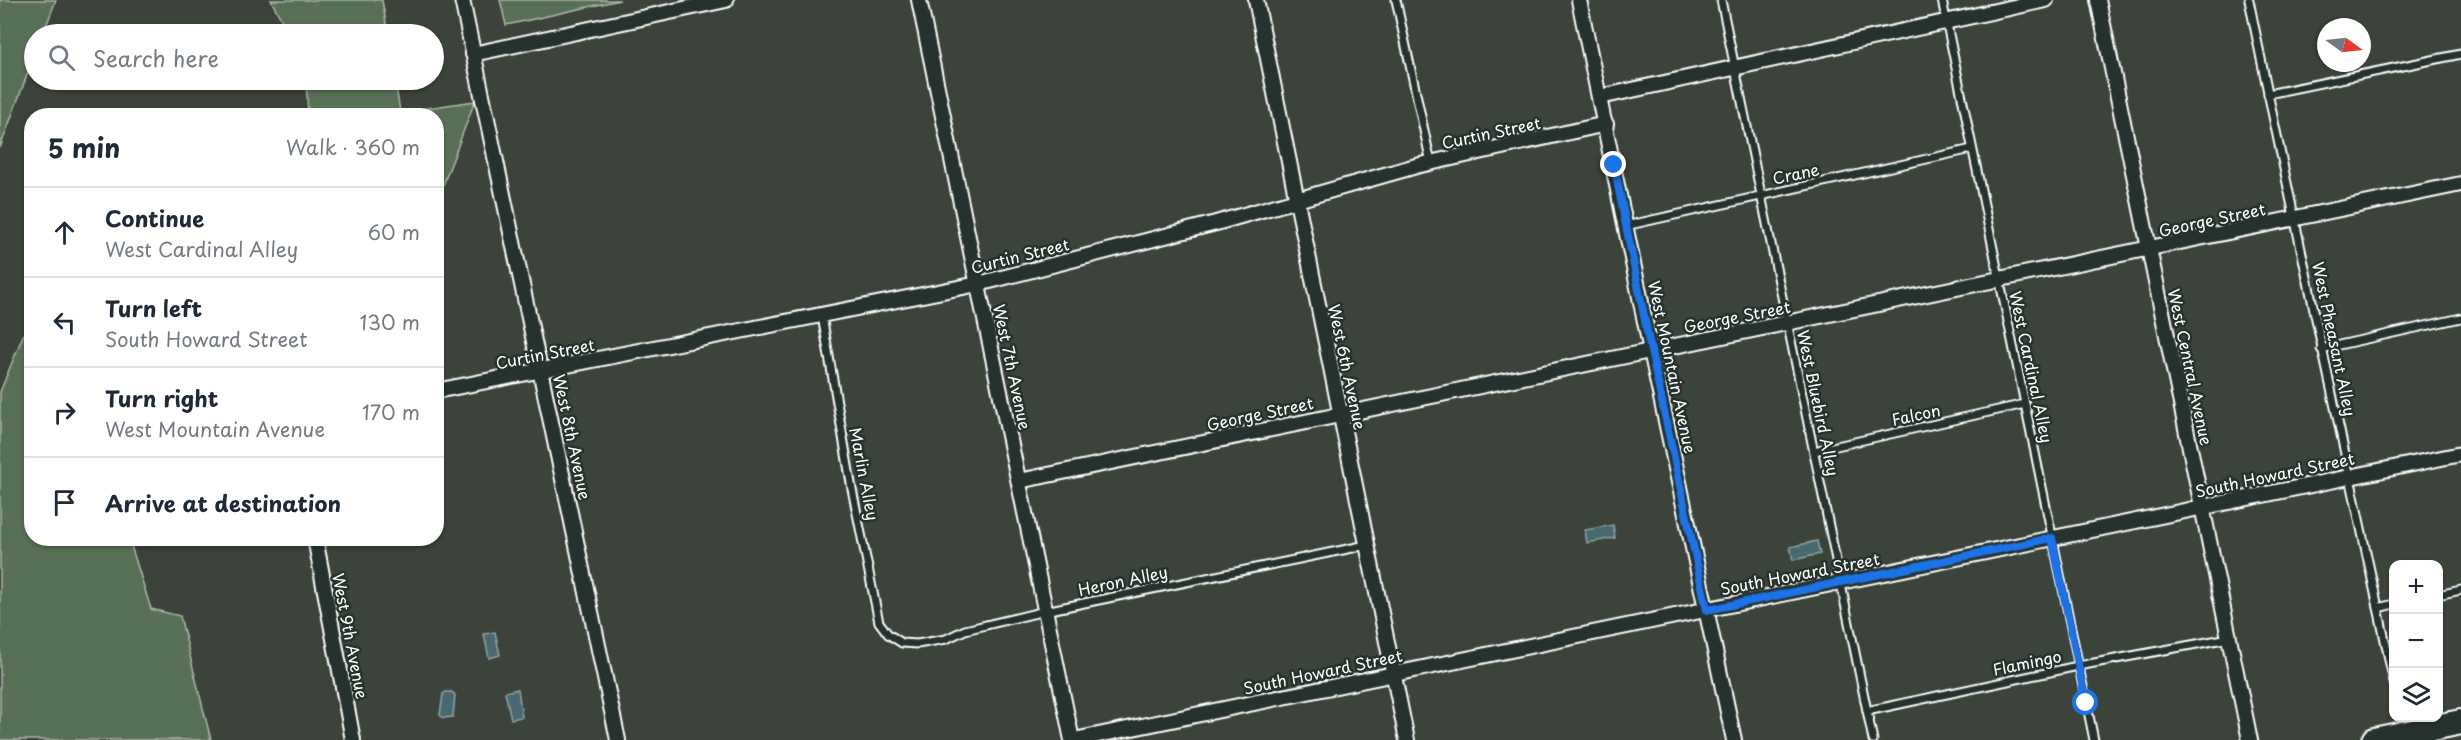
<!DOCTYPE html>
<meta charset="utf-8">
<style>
:root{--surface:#fff;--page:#f2f2f3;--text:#1f2937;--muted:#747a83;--line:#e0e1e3}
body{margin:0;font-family:"Playpen Sans",sans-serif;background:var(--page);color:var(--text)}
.controls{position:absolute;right:18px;bottom:18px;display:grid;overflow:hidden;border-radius:12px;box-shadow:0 2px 4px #0004}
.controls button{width:54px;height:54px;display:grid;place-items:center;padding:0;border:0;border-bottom:2px solid var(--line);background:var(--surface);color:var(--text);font:30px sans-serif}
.compass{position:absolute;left:2317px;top:18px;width:54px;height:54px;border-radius:50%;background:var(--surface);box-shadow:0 2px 4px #0004;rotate:105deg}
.stop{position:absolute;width:18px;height:18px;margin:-14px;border:4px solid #1a73e8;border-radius:50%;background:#fff}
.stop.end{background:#1a73e8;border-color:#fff;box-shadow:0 2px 6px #0008}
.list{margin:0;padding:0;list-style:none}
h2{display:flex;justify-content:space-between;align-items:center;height:78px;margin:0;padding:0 24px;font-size:26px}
h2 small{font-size:20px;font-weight:400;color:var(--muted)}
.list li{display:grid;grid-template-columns:39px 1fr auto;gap:18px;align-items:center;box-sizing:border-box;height:90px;padding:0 24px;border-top:2px solid var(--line)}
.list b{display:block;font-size:22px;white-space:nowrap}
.list p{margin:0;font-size:20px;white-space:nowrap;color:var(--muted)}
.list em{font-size:20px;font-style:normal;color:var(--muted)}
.icon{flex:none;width:33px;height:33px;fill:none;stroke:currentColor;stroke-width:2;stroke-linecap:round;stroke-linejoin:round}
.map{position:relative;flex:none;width:2461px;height:740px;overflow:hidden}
.search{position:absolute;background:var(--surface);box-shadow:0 2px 4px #0004;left:24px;top:24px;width:420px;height:66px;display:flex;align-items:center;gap:15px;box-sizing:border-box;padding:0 21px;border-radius:33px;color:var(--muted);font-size:22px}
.panel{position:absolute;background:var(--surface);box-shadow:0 2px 4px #0004;left:24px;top:108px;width:420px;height:438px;border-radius:24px}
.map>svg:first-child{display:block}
.green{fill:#597156;stroke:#acb8aa;stroke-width:1.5}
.water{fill:#49696f;stroke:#92a5a9;stroke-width:1.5}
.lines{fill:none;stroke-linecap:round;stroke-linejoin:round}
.service-casing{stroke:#fff;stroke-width:11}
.minor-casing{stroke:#fff;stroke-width:18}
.trunk-casing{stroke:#fff;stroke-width:28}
.service{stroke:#26332d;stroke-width:7}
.minor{stroke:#26332d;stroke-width:14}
.trunk{stroke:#26332d;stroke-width:24}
.route{stroke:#1a73e8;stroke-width:8}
.labels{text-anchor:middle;stroke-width:5;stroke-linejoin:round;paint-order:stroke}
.street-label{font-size:16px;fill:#fff;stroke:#26332d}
</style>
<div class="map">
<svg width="2461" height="740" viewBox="0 0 2461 740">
<rect width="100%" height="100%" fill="#3c433a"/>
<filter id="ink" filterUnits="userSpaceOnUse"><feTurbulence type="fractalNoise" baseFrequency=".0167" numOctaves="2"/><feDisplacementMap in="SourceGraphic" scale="12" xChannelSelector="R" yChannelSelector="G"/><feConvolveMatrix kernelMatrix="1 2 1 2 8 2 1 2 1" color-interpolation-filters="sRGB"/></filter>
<g filter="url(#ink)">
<g class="green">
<polygon points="0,0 56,0 43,34 34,34 34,56 0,148"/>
<polygon points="271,0 382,0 388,34 289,34"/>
<polygon points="500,0 620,0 506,25"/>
<polygon points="306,80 395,80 400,112 475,101 437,201 436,116 308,115"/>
<polygon points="31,316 32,538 129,539 151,609 180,616 211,740 0,740 0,392"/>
</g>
<g class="water">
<polygon points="1613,525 1615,538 1587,543 1585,530"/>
<polygon points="1817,541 1820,554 1793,560 1790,547"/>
<polygon points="495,632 500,655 489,658 484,634"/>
<polygon points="518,689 522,717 511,719 505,692"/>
<polygon points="446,692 452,692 455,695 453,717 443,718 440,715 443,694"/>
</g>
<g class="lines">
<defs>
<g id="service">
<polyline points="1396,0 1431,163"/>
<polyline points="1721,0 1873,740"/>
<polyline points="1942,0 2094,740"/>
<path d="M2249,0c46,228 97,455 145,683"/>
<polyline points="2268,94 2461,54"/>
<polyline points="1625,226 1972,149"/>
<polyline points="822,316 852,489 879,622 888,634 902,643 917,644 946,639 965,630 1045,611 1367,545"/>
<polyline points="2321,349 2461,318"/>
<polyline points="1814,451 2025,404"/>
<polyline points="2438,595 2461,590"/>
<polyline points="2378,608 2394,604"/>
<polyline points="1867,711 2078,666 2229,638"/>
</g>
<g id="minor">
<polyline points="462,0 618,740"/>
<polyline points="919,0 1072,740"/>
<polyline points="1256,0 1407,740"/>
<polyline points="1579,0 1651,351 1734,740"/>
<polyline points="2098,0 2250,740"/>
<polyline points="473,54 726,0"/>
<polyline points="1600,97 2046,0"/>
<polyline points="436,391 978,284 1216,223 1416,166 1606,124"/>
<polyline points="1019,481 2461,184"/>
<polyline points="315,538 353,740"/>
<polyline points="1074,740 2461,454"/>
</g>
<polyline id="trunk" points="2374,740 2461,722"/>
</defs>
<use href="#service" class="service-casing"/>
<use href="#minor" class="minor-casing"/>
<use href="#trunk" class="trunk-casing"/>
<use href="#service" class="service"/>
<use href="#minor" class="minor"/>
<use href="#trunk" class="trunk"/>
</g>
</g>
<g class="lines" filter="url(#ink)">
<polyline class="route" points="1614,165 1651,351 1707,610 2052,538 2086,703"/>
</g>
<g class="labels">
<g class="street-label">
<text transform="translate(1491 133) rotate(-12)" y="6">Curtin Street</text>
<text transform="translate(1796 174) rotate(-12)" y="6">Crane</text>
<text transform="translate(2212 220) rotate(-12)" y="6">George Street</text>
<text transform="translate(1020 256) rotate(-14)" y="6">Curtin Street</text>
<text transform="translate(1737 317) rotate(-11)" y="6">George Street</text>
<text transform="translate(2334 339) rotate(78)" y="6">West Pheasant Alley</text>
<text transform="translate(545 354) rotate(-11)" y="6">Curtin Street</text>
<text transform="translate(1012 367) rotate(78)" y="6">West 7th Avenue</text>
<text transform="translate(1347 367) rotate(78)" y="6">West 6th Avenue</text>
<text transform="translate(1672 367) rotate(78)" y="6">West Mountain Avenue</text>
<text transform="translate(2031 367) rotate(78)" y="6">West Cardinal Alley</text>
<text transform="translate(2190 367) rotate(78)" y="6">West Central Avenue</text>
<text transform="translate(1818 403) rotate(78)" y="6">West Bluebird Alley</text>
<text transform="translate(1260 414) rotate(-12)" y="6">George Street</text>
<text transform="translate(1916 415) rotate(-12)" y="6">Falcon</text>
<text transform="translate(572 437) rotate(78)" y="6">West 8th Avenue</text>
<text transform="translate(864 474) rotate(79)" y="6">Marlin Alley</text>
<text transform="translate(2275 475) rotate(-12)" y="6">South Howard Street</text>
<text transform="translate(1800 574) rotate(-11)" y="6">South Howard Street</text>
<text transform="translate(1123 581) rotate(-12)" y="6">Heron Alley</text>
<text transform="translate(350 636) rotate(79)" y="6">West 9th Avenue</text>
<text transform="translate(2027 663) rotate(-12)" y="6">Flamingo</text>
<text transform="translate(1323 672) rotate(-12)" y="6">South Howard Street</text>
</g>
</g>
</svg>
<div class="controls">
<button>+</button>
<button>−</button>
<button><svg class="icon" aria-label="layers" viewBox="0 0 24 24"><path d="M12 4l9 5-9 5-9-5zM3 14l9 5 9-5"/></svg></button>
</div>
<svg class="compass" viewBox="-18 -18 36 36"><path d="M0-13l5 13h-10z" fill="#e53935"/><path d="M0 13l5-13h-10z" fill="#747a83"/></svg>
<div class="stop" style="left:2086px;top:703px"></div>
<div class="stop end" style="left:1614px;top:165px"></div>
<div class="search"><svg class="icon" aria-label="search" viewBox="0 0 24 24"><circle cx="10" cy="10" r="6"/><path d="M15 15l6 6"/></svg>Search here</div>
<section class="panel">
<h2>5 min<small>Walk · 360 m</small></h2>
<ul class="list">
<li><svg class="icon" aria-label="ahead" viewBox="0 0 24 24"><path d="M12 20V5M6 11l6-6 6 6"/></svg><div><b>Continue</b><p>West Cardinal Alley</p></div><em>60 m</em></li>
<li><svg class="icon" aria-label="left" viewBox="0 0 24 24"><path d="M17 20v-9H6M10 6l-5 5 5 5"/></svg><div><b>Turn left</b><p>South Howard Street</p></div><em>130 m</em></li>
<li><svg class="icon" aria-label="right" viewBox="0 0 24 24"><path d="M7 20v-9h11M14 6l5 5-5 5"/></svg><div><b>Turn right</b><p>West Mountain Avenue</p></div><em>170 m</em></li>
<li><svg class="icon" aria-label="arrive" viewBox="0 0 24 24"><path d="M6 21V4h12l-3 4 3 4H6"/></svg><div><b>Arrive at destination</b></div></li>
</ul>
</section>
</div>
